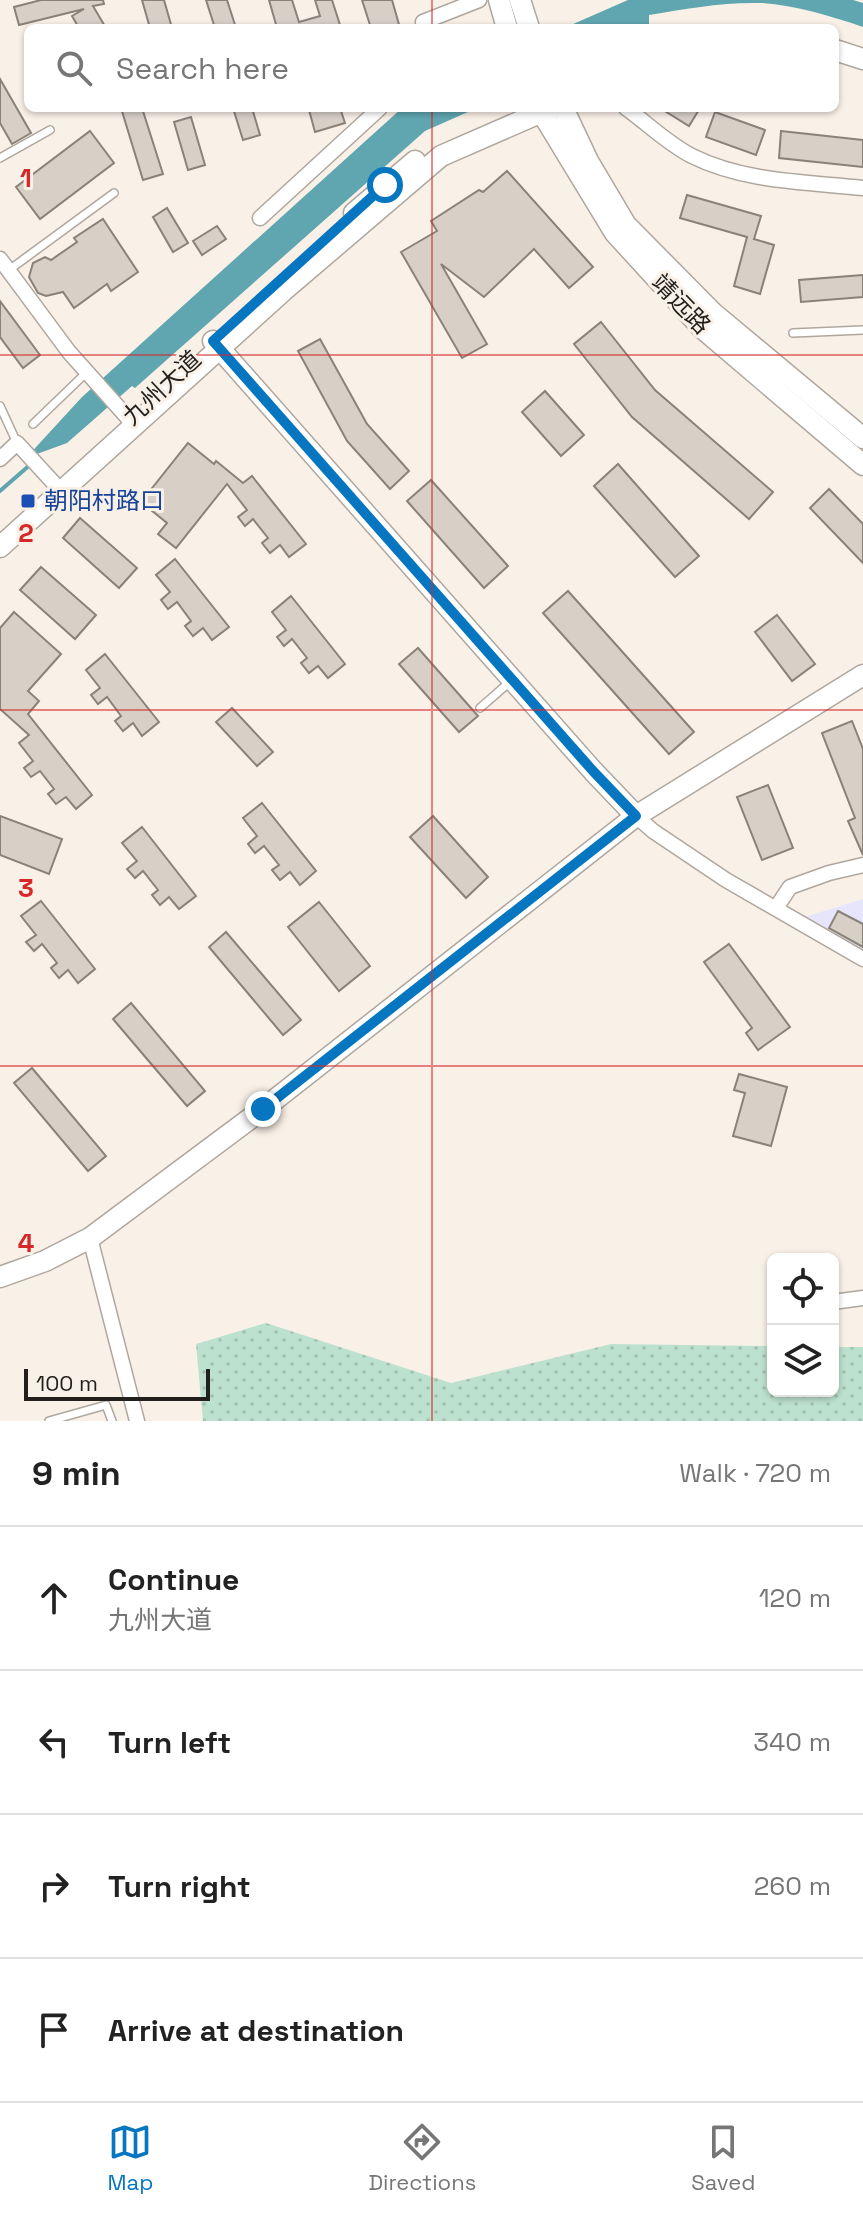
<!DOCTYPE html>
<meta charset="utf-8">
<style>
:root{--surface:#fff;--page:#f6f6f6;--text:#222;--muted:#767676;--line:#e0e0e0;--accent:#0676c0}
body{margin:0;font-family:"Space Grotesk","Noto Sans SC",sans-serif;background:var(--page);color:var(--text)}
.controls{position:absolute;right:24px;bottom:24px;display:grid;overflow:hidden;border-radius:12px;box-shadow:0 2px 6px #0004}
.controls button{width:72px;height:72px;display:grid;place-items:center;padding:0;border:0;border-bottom:2px solid var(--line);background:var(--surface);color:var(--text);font:40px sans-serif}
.scale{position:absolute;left:24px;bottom:20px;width:186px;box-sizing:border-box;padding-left:8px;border:4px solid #221f1c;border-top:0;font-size:22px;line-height:28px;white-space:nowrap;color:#221f1c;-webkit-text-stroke:6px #f9f0e7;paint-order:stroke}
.stop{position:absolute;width:24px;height:24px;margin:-18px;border:6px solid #0676c0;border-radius:50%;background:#fff}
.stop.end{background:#0676c0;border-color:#fff;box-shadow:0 2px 8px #0008}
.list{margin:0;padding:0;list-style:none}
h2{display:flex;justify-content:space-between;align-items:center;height:104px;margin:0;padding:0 32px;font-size:34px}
h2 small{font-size:26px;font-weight:400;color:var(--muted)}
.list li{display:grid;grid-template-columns:52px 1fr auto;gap:24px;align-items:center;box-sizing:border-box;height:144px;padding:0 32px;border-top:2px solid var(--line)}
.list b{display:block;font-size:30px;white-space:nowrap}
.list p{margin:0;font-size:26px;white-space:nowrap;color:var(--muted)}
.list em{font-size:26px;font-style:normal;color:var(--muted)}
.icon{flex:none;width:44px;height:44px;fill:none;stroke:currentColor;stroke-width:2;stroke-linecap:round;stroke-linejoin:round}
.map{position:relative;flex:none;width:863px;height:1421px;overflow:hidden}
.search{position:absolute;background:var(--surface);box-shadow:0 2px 6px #0004;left:24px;right:24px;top:24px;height:88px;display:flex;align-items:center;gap:20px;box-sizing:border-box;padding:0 28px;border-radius:12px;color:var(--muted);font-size:30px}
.sheet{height:680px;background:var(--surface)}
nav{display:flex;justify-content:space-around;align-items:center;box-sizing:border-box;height:112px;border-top:2px solid var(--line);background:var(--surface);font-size:22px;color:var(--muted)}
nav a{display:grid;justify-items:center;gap:4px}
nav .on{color:var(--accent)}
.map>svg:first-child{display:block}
.medical{fill:#e7e5fb}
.park{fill:url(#park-dots)}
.water{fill:#60a6b1}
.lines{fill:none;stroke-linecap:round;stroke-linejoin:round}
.stream{stroke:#60a6b1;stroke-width:4}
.building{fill:#d8d0c7;stroke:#8a827a;stroke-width:2}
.lane-casing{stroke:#afa79e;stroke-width:10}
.street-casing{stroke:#afa79e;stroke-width:17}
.secondary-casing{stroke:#afa79e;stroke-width:23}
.lane{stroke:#fff;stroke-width:7}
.street{stroke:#fff;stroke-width:14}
.secondary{stroke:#fff;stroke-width:20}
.route{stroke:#0676c0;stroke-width:10}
.grid{fill:none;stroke:#d62828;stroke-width:2;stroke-opacity:0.55}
.transit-dot{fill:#1a4fb4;stroke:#f9f0e7;stroke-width:3}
.labels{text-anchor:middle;stroke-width:6;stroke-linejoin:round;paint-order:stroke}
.street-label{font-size:24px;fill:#221f1c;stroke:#f9f0e7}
.transit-label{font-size:24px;fill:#164399;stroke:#f9f0e7;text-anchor:start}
.grid-label{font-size:26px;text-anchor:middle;font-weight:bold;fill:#d62828;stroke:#f9f0e7;stroke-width:6;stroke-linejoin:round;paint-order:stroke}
</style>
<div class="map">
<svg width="863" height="1421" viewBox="0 0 863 1421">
<defs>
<pattern id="park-dots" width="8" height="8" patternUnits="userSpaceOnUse" patternTransform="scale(2)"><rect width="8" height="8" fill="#bde1cf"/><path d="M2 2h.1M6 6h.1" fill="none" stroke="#a2c1b1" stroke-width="1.8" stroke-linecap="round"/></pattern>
</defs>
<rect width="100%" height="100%" fill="#f9f0e7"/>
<polygon class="medical" points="863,899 863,955 801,918"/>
<polygon class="park" points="266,1323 451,1383 611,1344 773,1346 773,1391 833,1391 833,1347 863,1347 863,1421 203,1421 196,1344"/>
<g class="water">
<path d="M628,0h225l10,3v24c-33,-11 -68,-22 -103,-24 -37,-1 -75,6 -111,12v9l-9,4h-76z"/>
<polygon points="402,108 477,108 425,131 135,388 132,386 67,443 26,458 82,397"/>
</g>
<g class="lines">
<polyline class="stream" points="0,491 31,464"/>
</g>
<g class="building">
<polygon points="41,0 103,0 104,4 93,6 106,28 79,28 72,16 84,9 19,25 14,7"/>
<polygon points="142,0 164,0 172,28 150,28"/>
<polygon points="206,0 227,0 236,28 215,28"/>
<polygon points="269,0 292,0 299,22 320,16 315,0 332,0 341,28 277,28"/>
<polygon points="362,0 392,0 400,28 371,28"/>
<polygon points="0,79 31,133 12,144 0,123"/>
<polygon points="121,108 142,108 163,174 143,180"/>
<polygon points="233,108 252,108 260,135 243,140"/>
<polygon points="317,108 340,108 345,123 315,132 309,110"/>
<polygon points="660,108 700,108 689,126"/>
<polygon points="715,112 765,130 756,155 706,137"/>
<polygon points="191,117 205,165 188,170 174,122"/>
<polygon points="90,131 114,163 40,219 16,187"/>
<polygon points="781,131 863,140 863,167 779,158"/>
<polygon points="507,171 593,267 569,288 534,249 484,297 441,264 487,344 462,358 401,252 437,231 431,221 479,190 483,192"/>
<polygon points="687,195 761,216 754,239 774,245 760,294 734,286 747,237 680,218"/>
<polygon points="167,208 188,243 173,252 153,217"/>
<polygon points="103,219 138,272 111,291 107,284 74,308 63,292 46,296 38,293 29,277 33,263 45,257 51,260 77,242 74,238"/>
<polygon points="217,226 226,239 202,255 193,241"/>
<polygon points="863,275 863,297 801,302 799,280"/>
<polygon points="0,301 40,355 23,368 0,337"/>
<polygon points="601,322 655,390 773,492 749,519 632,417 574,344"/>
<polygon points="320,339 367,424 409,471 390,489 347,441 298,351"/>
<polygon points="545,391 584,435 561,456 522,412"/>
<polygon points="188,443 214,464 216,461 243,483 252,476 306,544 289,557 280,545 270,553 262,543 268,538 253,519 245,526 238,517 247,510 227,484 176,548 158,534 167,523 141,502"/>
<polygon points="618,464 699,556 675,577 594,486"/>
<polygon points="431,480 508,566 484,588 407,501"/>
<polygon points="829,489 863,524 863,563 810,508"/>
<polygon points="80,518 137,568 119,588 63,538"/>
<polygon points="175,559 229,627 212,640 203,628 193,636 185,626 191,621 177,602 168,609 161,600 170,592 156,575"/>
<polygon points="41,567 96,615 75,639 20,590"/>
<polygon points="568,591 694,732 669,754 543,613"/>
<polygon points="291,596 345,664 328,678 318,666 309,673 301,663 307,658 292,639 284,646 277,637 286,630 272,612"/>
<polygon points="14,612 61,654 28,691 39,701 28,714 92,795 76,809 66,797 56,804 48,794 54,789 40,771 31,777 24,768 33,761 19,743 29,735 0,709 0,628"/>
<polygon points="777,615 815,664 792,681 755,632"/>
<polygon points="418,648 478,716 459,732 399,664"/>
<polygon points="105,654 159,722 142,736 133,723 123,731 115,721 121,716 107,697 98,704 91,695 100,688 86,670"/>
<polygon points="232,708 273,752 257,766 216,722"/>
<polygon points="852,721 863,749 863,855 848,821 855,818 822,733"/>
<polygon points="768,785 793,848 762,860 737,797"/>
<polygon points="262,803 316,871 300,885 290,872 280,880 272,870 279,865 264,846 255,853 248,844 257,836 243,818"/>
<polygon points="0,816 62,839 49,874 0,855"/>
<polygon points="433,816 488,877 466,898 410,837"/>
<polygon points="142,827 196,896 179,909 169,897 160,905 152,895 158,890 143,871 135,878 127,869 137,861 122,843"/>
<polygon points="41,901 95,969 78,983 68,970 59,978 51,968 57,963 42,944 34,951 26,942 36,935 21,916"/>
<polygon points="319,902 370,966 339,991 288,927"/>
<polygon points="838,911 863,924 863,947 829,928"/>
<polygon points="226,932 301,1020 283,1035 209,947"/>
<polygon points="729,944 790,1027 758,1050 746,1033 752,1028 704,962"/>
<polygon points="131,1003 205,1091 187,1106 113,1019"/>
<polygon points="32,1068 106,1156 88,1171 14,1083"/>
<polygon points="739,1074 787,1087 771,1146 733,1136 745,1093 734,1090"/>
</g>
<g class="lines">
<defs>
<g id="lane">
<polyline points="0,158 50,130"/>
<polyline points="9,270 114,193"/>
<polyline points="793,333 863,330"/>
<polyline points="0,406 17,443"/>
<polyline points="33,424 87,372"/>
<polyline points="480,708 512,680"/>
<polyline points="49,1421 106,1405 112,1421"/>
</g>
<g id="street">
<polyline points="423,22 479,0"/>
<path d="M626,108c21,15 42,36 66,48 52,26 114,26 171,32"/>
<polyline points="260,218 380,108"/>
<polyline points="0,259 69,352 136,427"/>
<polyline points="0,459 17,443 62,492"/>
<polyline points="636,816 653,831 726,880 863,959"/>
<polyline points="776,908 790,887 829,873 863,865"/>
<polyline points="90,1238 137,1421"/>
<polyline points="833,1302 863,1298"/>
</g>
<g id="secondary">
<polyline points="499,0 507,28"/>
<polyline points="520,0 529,28"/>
<polyline points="835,50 863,59"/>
<polyline points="539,108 615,233 702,328 863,465"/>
<polyline points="563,108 588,161 626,225 713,313 863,438"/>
<polyline points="354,213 415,161"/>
<polyline points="213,341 593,771 636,816"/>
<polyline points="0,547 283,291 441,156 551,108"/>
<polyline points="0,1277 45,1261 90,1238 263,1109 636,816 863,675"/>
</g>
</defs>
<use href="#lane" class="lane-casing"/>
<use href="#street" class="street-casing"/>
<use href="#secondary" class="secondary-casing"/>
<use href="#lane" class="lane"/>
<use href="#street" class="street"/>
<use href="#secondary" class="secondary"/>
</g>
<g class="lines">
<polyline class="route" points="263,1109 636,816 593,771 213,341 385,185"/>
</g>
<path class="grid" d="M432,0v28M432,108v1313M0,355h863M0,710h863M0,1066h863"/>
<rect class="transit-dot" x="20" y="493" width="16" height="16" rx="4"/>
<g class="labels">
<g class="street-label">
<text transform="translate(681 304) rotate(46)" y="8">靖远路</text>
<text transform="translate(162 388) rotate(-43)" y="8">九州大道</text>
</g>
<g class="transit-label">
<text x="44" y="509">朝阳村路口</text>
</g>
</g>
<g class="grid-label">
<text x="26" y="187">1</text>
<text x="26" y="542">2</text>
<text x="26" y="897">3</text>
<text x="26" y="1252">4</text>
</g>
</svg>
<div class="controls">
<button><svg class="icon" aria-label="locate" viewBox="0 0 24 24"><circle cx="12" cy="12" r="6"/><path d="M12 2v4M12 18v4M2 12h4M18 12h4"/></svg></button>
<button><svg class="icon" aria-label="layers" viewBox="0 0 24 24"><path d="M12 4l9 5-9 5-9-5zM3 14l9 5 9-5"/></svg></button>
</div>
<div class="scale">100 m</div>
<div class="stop" style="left:385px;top:185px"></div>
<div class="stop end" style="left:263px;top:1109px"></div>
<div class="search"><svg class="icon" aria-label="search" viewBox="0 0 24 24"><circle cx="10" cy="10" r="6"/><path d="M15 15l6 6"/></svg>Search here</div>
</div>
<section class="sheet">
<h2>9 min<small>Walk · 720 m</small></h2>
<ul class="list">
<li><svg class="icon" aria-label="ahead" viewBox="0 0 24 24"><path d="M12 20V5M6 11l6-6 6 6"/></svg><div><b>Continue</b><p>九州大道</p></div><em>120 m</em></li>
<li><svg class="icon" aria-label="left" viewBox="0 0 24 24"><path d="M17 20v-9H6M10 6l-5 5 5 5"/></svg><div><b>Turn left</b></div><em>340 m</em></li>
<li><svg class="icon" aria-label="right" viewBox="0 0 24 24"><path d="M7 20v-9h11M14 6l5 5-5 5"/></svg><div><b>Turn right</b></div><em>260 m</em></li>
<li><svg class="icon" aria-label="arrive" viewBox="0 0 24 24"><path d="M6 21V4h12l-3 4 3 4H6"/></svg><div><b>Arrive at destination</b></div></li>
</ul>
</section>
<nav>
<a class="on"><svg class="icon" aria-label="map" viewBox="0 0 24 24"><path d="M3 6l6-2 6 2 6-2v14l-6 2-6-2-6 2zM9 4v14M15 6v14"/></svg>Map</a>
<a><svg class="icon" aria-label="directions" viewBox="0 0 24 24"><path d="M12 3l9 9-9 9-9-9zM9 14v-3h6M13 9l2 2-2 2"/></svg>Directions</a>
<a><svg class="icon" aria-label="saved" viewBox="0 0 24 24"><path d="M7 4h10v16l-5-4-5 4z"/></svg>Saved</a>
</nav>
